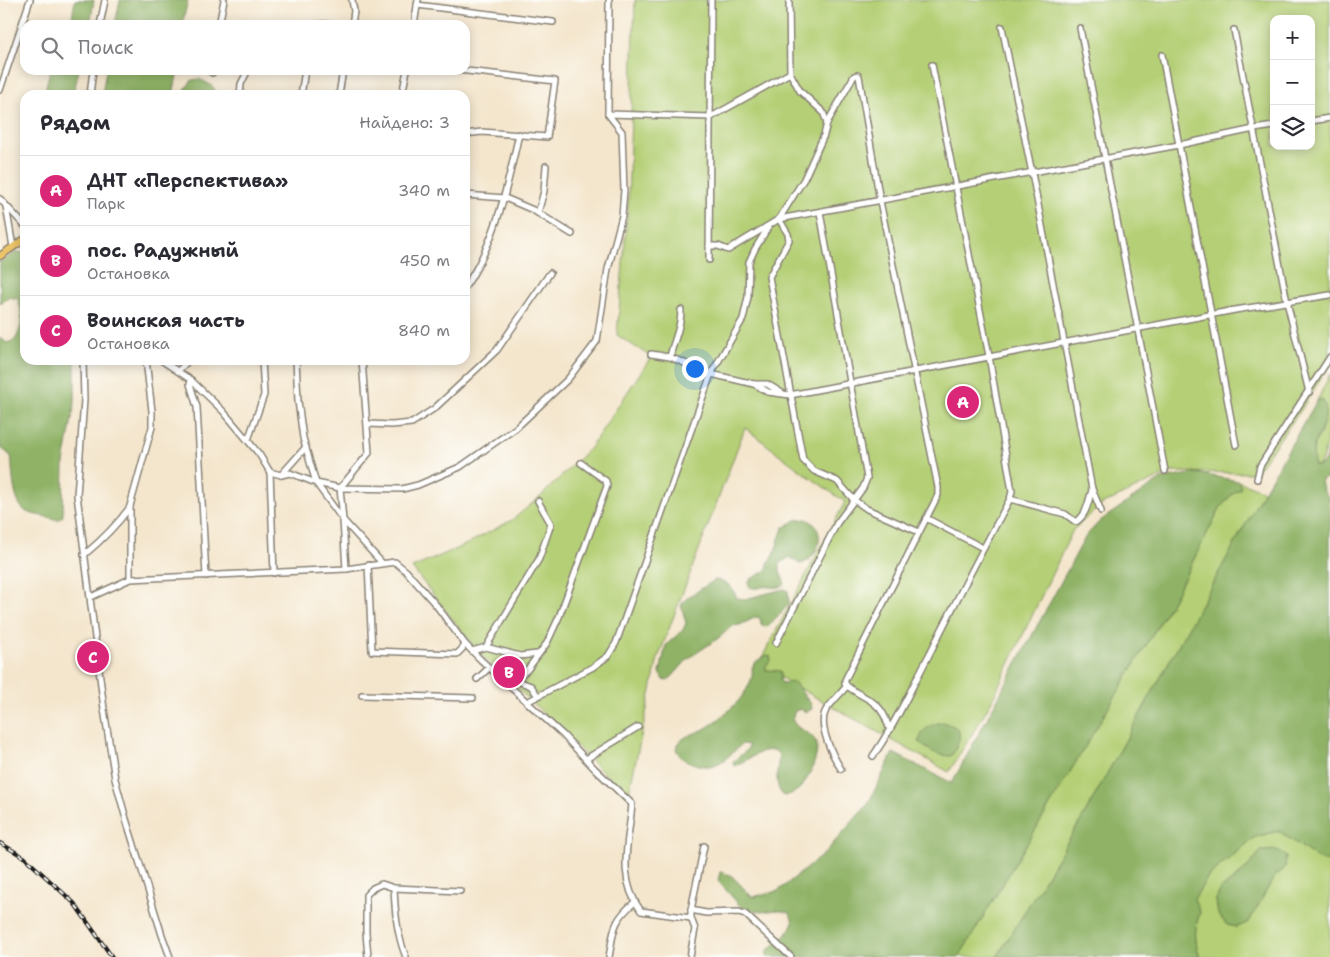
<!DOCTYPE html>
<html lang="ru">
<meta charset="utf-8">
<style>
:root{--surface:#fff;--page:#f2f2f3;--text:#2b2b33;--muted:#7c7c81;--line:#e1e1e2;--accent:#db2777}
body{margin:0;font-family:"Shantell Sans",sans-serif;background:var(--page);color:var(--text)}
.controls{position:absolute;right:15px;top:15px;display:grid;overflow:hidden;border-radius:10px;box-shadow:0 2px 12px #0003}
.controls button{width:45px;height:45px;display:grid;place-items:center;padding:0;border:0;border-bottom:1px solid var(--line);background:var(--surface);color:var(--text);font:25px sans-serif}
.you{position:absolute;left:694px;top:368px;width:18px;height:18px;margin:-12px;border:4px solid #fff;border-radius:50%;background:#1a73e8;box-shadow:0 0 0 8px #1a73e833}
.badge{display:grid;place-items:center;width:32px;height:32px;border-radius:50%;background:var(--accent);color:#fff;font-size:16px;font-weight:700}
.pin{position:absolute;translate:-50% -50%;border:2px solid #fff;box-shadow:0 1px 5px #0006}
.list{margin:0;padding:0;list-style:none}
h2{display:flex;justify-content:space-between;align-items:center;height:65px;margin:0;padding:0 20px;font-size:21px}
h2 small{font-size:16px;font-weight:400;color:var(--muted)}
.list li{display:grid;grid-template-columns:32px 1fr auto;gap:15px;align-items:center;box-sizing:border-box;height:70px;padding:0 20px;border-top:1px solid var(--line)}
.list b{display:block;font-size:19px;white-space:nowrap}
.list p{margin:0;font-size:16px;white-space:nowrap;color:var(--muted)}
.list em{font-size:16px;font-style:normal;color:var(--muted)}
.icon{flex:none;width:28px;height:28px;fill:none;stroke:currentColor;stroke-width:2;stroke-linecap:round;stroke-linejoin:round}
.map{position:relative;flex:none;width:1330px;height:957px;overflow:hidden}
.search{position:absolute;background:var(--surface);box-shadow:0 2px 12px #0003;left:20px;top:20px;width:450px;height:55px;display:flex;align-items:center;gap:12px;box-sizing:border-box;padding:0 18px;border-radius:15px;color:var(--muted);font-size:19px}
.panel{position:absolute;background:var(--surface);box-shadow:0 2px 12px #0003;left:20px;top:90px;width:450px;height:275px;border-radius:15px}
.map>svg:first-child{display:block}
.green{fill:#b4cf75;stroke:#687648;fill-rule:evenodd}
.forest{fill:#8fb266;stroke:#566741}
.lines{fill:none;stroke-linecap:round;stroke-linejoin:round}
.minor-casing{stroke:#888174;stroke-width:8}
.major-casing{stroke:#888174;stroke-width:9}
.minor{stroke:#fff;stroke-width:5}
.major{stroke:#edc569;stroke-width:6}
.rail-casing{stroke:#1c1c1c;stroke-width:4}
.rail{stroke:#fdfcf7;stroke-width:2;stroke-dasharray:5.5;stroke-linecap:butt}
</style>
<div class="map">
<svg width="1330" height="957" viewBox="0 0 1330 957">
<rect width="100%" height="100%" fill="#fdfcf7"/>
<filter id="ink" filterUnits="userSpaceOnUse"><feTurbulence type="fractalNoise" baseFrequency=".02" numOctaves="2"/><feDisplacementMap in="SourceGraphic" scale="10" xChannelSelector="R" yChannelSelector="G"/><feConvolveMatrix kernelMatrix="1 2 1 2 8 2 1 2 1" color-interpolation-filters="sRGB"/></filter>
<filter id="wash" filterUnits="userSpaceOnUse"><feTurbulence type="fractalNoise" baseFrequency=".0096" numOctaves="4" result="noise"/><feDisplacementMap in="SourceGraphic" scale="20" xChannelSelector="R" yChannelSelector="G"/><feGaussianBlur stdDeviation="1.12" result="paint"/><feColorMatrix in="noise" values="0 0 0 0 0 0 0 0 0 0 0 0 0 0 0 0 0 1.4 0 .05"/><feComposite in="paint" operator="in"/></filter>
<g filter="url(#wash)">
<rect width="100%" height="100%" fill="#f4e6cd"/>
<g class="green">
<path d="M635,0h695v363l-29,47 -46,63 -84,-1 -70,33 -28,25 -83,174 -41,68 -191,-107 87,-163 -48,-34 -52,-40 -87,230 -30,139 -93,-92 -54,-50 -69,-87 53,-23 47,-25 28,-23 50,-49 61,-91 -34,-22 11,-131zM1274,19h37v127h-37z"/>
<path d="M1330,374c0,16 0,95 -15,92l-2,-7 1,-15 7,-11 2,-33 -5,-1z"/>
<polygon points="1238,481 1264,491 1083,817 997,957 959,957 1173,600 1220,508 1230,496 1241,488"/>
<path d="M1279,831l41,29 10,2v95h-130c-6,-18 -6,-27 0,-45l-6,-13 15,-24 46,-38zM1261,851l24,17 -11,9 -25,45 -12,5 -10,-2 -9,-11 -2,-14 5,-12c17,-9 28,-22 40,-37z"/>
</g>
<g class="forest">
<polygon points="75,0 94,0 90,25 71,25"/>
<polygon points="120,0 188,0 182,25 115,25"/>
<polygon points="50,70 79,70 73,95 44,95"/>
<polygon points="106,70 178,70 173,95 102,95"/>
<path d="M199,79c8,4 17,7 17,16h-32l2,-7 6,-8z"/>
<path d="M17,252l8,1v107h50v42l-11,61 -1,53 -5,4c-10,-4 -22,-4 -31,-8 -15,-8 -14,-40 -16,-56l-11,-9v-109l7,5 8,-3c8,-13 8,-27 3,-41l-8,-2 -10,6v-41z"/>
<path d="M1318,399l5,1c7,15 -2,29 -8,42 -3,7 -2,17 0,24 11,1 12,-12 15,-20v32h-5l-4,3 2,8 7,11v362l-10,-2 -41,-29 -24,6 -46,38 -15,24 6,13c-6,18 -6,27 0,45h-203l86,-140 181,-326z"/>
<polygon points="1197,473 1238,481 1241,488 1230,496 1220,508 1173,600 959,957 767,957 767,951 787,934 793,922 790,913 777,910 761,912 742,908 718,881 720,872 731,875 752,897 778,891 824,854 868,804 893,753 952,783 1086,536 1100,521 1161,479"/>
<path d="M807,519c5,3 9,6 11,12 5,13 -6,31 -18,33l-10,-7 -10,6v9l5,12c-8,7 -15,1 -23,3 -5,1 -7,2 -12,0l-2,-4 3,-4 16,-9 1,-7 5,-6 10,-29 13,-8z"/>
<path d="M715,580c13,1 16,6 22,18l8,1 39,-10 4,2 1,13 -20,22 -4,1 -4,-3 -1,-6 -4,-1 -16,8 -9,1c-12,15 -30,22 -44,34 -7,7 -12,15 -20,21l-4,-1 -3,-8 6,-27 17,-15 3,-7 -5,-18 7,-8z"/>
<path d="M766,655l4,1 1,4 -5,6v4l14,1 1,4 -1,5 2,3 12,-1 17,22 1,5 -6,3 -5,-3 -6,2 -3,8c6,13 16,11 23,21 7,11 -7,42 -17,50 -4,3 -9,5 -14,6 -11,-9 -6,-29 -5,-41l-4,-5 -12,1 -29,15 -1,-3c4,-8 14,-9 16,-18l-7,-1c-18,16 -27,29 -52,18 -7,-3 -11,-6 -14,-13 5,-15 19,-14 30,-21 17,-10 50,-38 46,-60l3,-5z"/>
<path d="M943,722c4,2 9,3 12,5 10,6 1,23 -4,29 -12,0 -24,-6 -32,-14 2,-13 13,-18 24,-20z"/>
<path d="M1278,850l8,7 -1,11 -11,9 -25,45 -12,5 -10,-2 -9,-11 -2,-14 5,-12c17,-9 28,-22 40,-37z"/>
</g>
</g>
<g filter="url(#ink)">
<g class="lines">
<defs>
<g id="minor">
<polyline points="789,0 790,73 800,91 823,112 827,123 824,135 804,179 779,219 788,234 789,240 769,277 803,460 814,471 837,481 854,500 867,509 919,532"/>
<polyline points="417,5 553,22"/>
<polyline points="100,25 105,0"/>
<polyline points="219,25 224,0"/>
<polyline points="314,25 324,24 331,25"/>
<polyline points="352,25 354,11 352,0"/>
<polyline points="414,25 418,0"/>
<polyline points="1002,27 1032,173 1092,489 1101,511"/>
<polyline points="1080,28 1165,471"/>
<polyline points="1234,30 1287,302 1309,392"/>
<polyline points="1162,55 1236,445"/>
<polyline points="211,70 212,73"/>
<polyline points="458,70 555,81 547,137 482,132 465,134"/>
<polyline points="0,90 30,0"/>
<polyline points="90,95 93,70"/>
<polyline points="240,95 241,84 248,70"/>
<polyline points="301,95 305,70"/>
<polyline points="339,95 343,70"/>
<polyline points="402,95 407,70"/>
<polyline points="608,114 711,117 790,73"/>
<polyline points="1311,121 1330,118"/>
<path d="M827,123l27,-47 3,-1 2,1 21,125 58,286v8l-3,6 -90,179v4c9,9 21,12 30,20 8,6 11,15 14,24"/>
<polyline points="465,195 505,198 533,210 572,234"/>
<polyline points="0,199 25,226"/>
<polyline points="6,206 13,247"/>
<polyline points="538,213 544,191 546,166"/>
<polyline points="709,246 718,246 728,250 779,219 1179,145 1254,129 1274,126"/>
<polyline points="709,260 711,0"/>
<path d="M465,287c31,-45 42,-100 54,-153"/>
<polyline points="651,354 670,357 711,374 754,384 767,384 782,393"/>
<path d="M670,357c4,-19 11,-27 11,-47"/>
<polyline points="83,360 84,400 77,495 104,709 115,779 126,819 162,935 170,957"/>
<polyline points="161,360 191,380 223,411 259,454 270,472 281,475 290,473 316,483 343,520 346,569"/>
<polyline points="296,360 298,401 303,438 316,483 340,488 402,489 418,485 460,467 516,428 568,379 597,341 608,269 622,216 624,190 622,132 608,114 609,0"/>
<polyline points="362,360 369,453 340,488 343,520 382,563"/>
<polyline points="178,371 189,360"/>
<polyline points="191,380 190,384 197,407 206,576"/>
<polyline points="754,384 768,392 790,395 1235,310 1330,295"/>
<polyline points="368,424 392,425 412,423 435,408 497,350 550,273"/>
<polyline points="248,440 264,395 262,360"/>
<polyline points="270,472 274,573"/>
<polyline points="281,475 306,447"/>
<polyline points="1257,479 1260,466 1330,357"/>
<path d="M1010,499l55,15 11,8c11,-7 12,-20 16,-32"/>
<polyline points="926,518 983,548"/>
<path d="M84,555c18,-15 33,-30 46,-48"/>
<polyline points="368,565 372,651 457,654 463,648 465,644"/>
<polyline points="130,579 130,506 152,427 152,411 146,360"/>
<path d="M91,597l39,-18 216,-10 49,-7 11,9 30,34 29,39 16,16 82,75 32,34 37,35c-3,38 -16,73 9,107l50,7"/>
<polyline points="776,643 837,523 863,488 867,478 820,212"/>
<polyline points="486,647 520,656 537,654"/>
<polyline points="472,651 486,647 539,559 551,524 538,501"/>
<polyline points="496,673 531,686 538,696"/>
<polyline points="477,679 489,668"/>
<polyline points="515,680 527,670 547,643 559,617 607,486 606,481 581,463"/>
<polyline points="362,695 473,698"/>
<polyline points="527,702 593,667 608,656 616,643 711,374 743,319 748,297 749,262 755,249 769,226"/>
<path d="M873,756c22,-31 38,-67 56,-101 26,-52 53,-105 81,-156l2,-8 -23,-135 -57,-291"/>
<polyline points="586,759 638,727"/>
<path d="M841,769c-8,-13 -24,-43 -15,-59 6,-8 14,-16 21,-24"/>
<path d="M394,888c1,24 3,47 12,69"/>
<polyline points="691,910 706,913 739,912 745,914 791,957"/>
<polyline points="368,957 366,933 366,895 373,888 382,884 394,888 460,891"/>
<path d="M609,957c5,-27 3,-36 26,-55"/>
<polyline points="690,957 695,929 691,918 691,910 704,846"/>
</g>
<polyline id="major" points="0,256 25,239"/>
</defs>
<use href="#minor" class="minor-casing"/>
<use href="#major" class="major-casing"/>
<use href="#minor" class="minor"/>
<use href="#major" class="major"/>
<defs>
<polyline id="rail" points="0,843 24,857 74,903 112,957"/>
</defs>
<use href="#rail" class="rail-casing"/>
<use href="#rail" class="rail"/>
</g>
</g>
</svg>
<div class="controls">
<button>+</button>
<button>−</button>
<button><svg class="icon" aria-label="layers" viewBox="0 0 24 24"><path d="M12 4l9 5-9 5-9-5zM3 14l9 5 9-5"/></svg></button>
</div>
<div class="you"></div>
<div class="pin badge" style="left:963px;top:402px">A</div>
<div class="pin badge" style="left:509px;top:672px">B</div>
<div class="pin badge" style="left:93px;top:657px">C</div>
<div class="search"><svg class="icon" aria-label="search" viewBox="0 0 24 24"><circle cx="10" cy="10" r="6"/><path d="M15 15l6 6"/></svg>Поиск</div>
<section class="panel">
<h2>Рядом<small>Найдено: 3</small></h2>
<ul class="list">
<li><span class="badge">A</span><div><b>ДНТ «Перспектива»</b><p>Парк</p></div><em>340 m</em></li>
<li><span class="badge">B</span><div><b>пос. Радужный</b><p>Остановка</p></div><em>450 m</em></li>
<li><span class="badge">C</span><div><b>Воинская часть</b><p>Остановка</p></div><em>840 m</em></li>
</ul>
</section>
</div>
